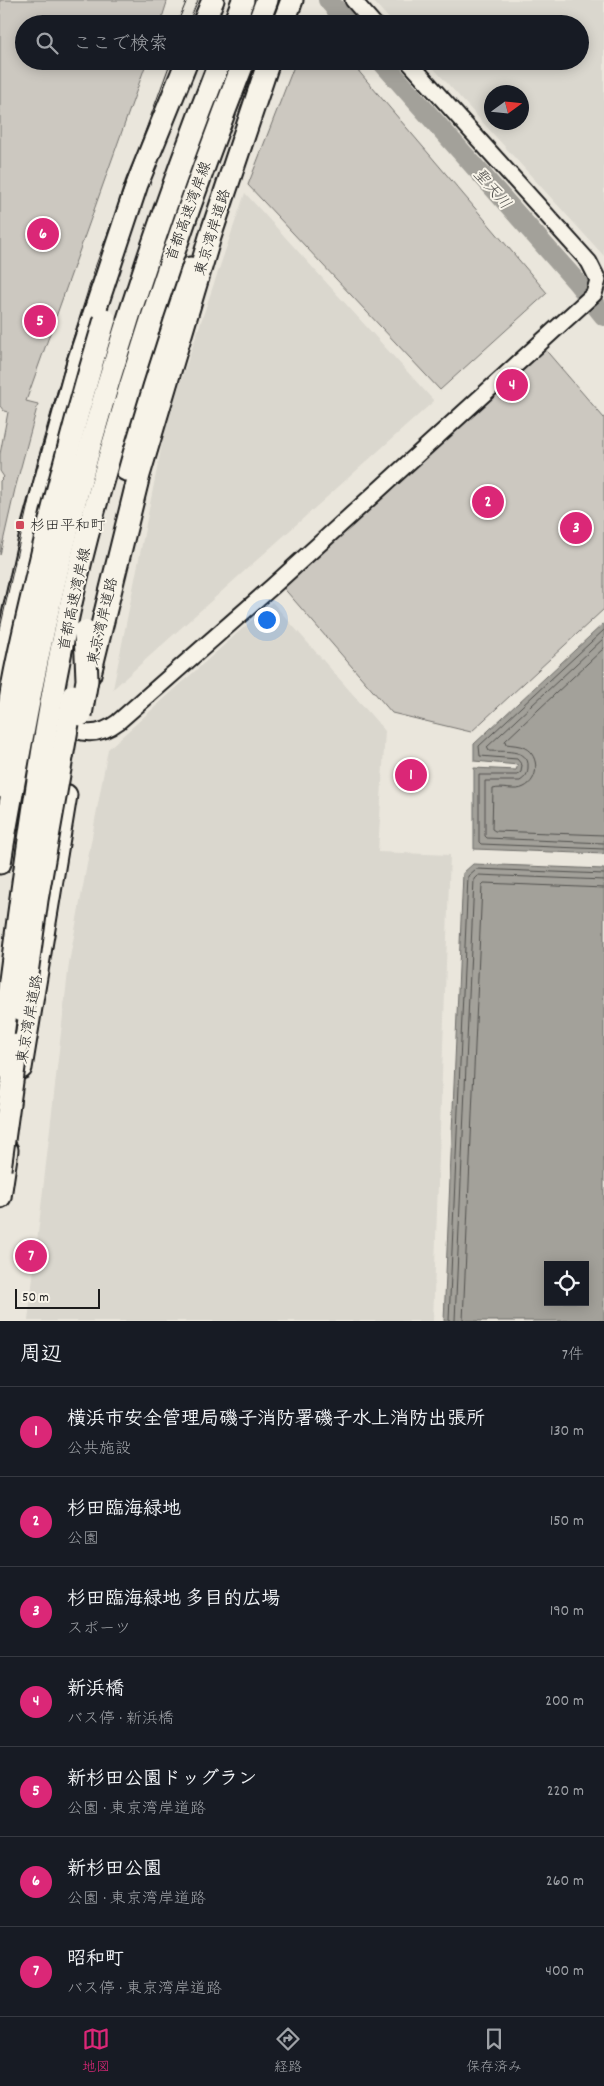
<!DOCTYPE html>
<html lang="ja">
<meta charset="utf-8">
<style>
:root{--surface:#171b24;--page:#20242c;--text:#f1f3f6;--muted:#9ea1a6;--line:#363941;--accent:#db2777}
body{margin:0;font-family:Dekko,"Klee One",sans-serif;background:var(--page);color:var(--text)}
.controls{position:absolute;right:15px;bottom:15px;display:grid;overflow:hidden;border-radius:0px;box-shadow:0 2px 12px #0003}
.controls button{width:45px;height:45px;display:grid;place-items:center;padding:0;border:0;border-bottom:1px solid var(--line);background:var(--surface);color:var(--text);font:25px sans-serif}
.compass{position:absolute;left:484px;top:85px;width:45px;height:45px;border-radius:50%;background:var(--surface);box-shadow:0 2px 12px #0003;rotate:75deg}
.scale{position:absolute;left:15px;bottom:12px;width:85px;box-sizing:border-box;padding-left:5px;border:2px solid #1c1c1c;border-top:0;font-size:14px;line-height:18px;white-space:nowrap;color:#1c1c1c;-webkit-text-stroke:4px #f7f3e8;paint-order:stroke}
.you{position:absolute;left:266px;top:619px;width:18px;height:18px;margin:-12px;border:4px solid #fff;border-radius:50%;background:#1a73e8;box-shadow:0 0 0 8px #1a73e833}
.badge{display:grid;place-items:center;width:32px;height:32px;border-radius:50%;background:var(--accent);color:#fff;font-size:16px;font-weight:700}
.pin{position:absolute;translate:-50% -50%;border:2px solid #fff;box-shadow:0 1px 5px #0006}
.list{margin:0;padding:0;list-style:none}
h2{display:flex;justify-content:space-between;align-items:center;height:65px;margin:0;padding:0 20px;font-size:21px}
h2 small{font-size:16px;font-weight:400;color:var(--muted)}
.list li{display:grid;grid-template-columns:32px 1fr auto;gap:15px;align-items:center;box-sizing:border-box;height:90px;padding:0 20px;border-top:1px solid var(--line)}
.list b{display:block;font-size:19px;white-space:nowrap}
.list p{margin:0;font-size:16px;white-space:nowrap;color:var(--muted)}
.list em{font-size:16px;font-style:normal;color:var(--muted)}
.icon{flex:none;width:28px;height:28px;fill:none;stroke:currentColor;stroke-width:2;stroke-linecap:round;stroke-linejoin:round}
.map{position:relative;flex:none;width:604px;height:1321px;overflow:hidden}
.search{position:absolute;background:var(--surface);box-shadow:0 2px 12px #0003;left:15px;right:15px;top:15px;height:55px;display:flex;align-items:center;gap:12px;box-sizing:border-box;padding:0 18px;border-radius:28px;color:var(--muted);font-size:19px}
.sheet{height:695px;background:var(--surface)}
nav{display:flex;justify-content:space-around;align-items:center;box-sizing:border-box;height:70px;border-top:1px solid var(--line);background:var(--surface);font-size:14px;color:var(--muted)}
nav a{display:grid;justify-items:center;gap:2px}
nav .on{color:var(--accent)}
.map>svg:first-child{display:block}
.built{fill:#dad7ce;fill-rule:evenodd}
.green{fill:#ccc8c0;stroke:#74726e}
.water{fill:#a3a19a;stroke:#6d6c68;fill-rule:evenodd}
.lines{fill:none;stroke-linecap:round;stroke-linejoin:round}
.shore{stroke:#52514e;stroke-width:1}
.river{stroke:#a3a19a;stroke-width:20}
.minor-casing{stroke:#1c1c1c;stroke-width:19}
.highway-casing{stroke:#1c1c1c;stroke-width:25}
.minor{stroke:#f7f3e8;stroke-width:15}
.highway{stroke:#f7f3e8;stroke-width:21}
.tram{stroke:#1c1c1c;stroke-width:1}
.highway-bridge-casing{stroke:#1c1c1c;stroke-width:25;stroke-linecap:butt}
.highway-bridge{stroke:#f7f3e8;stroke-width:21}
.poi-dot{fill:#d1495b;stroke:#f7f3e8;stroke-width:2}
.labels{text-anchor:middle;stroke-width:4;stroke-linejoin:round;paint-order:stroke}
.street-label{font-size:15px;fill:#1c1c1c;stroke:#f7f3e8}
.poi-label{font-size:15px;fill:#1c1c1c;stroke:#f7f3e8;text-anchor:start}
.water-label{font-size:16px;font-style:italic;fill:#52514e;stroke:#f7f3e8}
</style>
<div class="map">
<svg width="604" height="1321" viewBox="0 0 604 1321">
<rect width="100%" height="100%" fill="#eae6dc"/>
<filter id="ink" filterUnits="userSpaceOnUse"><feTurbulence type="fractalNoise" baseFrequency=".02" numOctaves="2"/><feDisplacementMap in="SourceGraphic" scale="10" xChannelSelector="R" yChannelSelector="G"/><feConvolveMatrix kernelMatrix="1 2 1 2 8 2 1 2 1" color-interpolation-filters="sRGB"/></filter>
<g filter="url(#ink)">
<g class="built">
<path d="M372,0h232v256l-177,-195h153v-37h-186zM492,92h30v30h-30z"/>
<polygon points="245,193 434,401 113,689 166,424"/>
<polygon points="272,602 385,731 378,852 450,855 433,1321 28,1321 69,963 108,749"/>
</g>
<g class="green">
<polygon points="0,0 166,0 167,2 160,24 24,24 24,61 147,61 26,401 38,404 15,489 0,555 0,481 4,477 0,471 0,454 8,412 4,411 0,406"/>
<polygon points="296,61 350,61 547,293 440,390 248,185"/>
<polygon points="543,347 604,418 604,609 471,732 392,713 281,585"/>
</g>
<g class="water">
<polygon points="604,623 604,854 474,849 474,768 516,770 518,765 474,761 474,744"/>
<path d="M473,864l131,5v452h-160l19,-448zM548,1265h37v37h-37z"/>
</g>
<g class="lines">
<g class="shore">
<polyline points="604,630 479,746 480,756 517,759 522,765 521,772 517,775 479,775 479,842 481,844 604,849"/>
<path d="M604,638l-117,109 2,4c12,1 41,-3 39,16 0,7 -2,10 -8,14h-35v55l2,2 117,5"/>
<path d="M604,648l-99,93 1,3c6,1 14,1 19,4 15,8 14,32 -1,39 -9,5 -21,-1 -31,2l-1,40 3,2 109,4"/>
<polyline points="449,1321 468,876 476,869 604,874"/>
<polyline points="455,1321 474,879 478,875 604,880"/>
<polyline points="463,1321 482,885 484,883 604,888"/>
</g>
<g class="river">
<polyline points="328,0 349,24"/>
<polyline points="381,61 575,280 604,316"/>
</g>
<defs>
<g id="minor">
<polyline points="353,0 374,24"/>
<path d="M59,724c22,10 38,14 59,-2l155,-136 321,-292 4,-14 -9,-18 -181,-201"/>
</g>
<g id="highway">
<polyline points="203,24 213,0"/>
<polyline points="234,24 243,0"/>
<polyline points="258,24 267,0"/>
<polyline points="283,24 292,0"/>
<polyline points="126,470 176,296 190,268"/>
<polyline points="90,674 139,475 210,237 269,61"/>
<polyline points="0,682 8,637 33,525 78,362 137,184 187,61"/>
<polyline points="0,863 4,838"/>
<polyline points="21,1068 66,795"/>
<polyline points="0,1197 7,1150"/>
</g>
</defs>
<use href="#minor" class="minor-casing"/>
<use href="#highway" class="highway-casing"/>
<use href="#minor" class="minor"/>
<use href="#highway" class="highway"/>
<g class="tram">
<polyline points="177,24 187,0"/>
<polyline points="188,24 198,0"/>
<polyline points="0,629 39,455 64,367 96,265 171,61"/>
</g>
<defs>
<g id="highway-bridge">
<polyline points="81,715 87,680 85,631"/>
<path d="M3,787c-1,-70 17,-140 33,-208 20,-87 43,-174 69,-260"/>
<path d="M4,838c18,-101 36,-203 62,-302 41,-162 93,-320 154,-475"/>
<polyline points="22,1010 37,900 73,695"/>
<path d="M0,1067c4,-46 11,-93 17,-140 17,-128 37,-264 70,-390 43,-162 96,-320 157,-476"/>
<polyline points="0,1169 17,1045"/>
</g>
</defs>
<use href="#highway-bridge" class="highway-bridge-casing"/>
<use href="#highway-bridge" class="highway-bridge"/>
</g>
</g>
<rect class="poi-dot" x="15" y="520" width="10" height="10" rx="2.5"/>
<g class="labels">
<g class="street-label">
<text transform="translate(188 211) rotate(-70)" y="5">首都高速湾岸線</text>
<text transform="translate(212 232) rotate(-73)" y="5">東京湾岸道路</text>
<text transform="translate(74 599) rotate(-78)" y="5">首都高速湾岸線</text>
<text transform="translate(102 621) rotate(-77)" y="5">東京湾岸道路</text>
<text transform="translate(29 1019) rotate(-80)" y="5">東京湾岸道路</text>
</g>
<g class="poi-label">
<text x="30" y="530">杉田平和町</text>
</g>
<g class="water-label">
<text transform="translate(493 188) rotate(49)" y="6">聖天川</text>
</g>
</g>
</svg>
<div class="controls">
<button><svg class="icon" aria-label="locate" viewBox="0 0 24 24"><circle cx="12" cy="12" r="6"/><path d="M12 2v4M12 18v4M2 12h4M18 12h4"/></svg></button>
</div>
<svg class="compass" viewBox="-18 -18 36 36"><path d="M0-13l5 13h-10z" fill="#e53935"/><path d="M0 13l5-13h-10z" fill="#9ea1a6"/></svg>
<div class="scale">50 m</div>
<div class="you"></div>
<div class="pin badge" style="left:411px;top:775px">1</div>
<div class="pin badge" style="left:488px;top:502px">2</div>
<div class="pin badge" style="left:576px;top:528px">3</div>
<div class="pin badge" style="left:512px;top:385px">4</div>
<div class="pin badge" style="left:40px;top:321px">5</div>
<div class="pin badge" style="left:43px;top:234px">6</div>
<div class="pin badge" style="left:31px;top:1256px">7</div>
<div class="search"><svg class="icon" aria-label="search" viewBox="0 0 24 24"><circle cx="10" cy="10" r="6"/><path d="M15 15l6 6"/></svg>ここで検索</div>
</div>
<section class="sheet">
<h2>周辺<small>7件</small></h2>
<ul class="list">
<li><span class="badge">1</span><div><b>横浜市安全管理局磯子消防署磯子水上消防出張所</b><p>公共施設</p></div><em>130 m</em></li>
<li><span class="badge">2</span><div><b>杉田臨海緑地</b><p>公園</p></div><em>150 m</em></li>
<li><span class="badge">3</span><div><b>杉田臨海緑地 多目的広場</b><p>スポーツ</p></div><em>190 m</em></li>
<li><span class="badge">4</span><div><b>新浜橋</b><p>バス停 · 新浜橋</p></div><em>200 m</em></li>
<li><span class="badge">5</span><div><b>新杉田公園ドッグラン</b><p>公園 · 東京湾岸道路</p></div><em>220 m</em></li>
<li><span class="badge">6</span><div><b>新杉田公園</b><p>公園 · 東京湾岸道路</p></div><em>260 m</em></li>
<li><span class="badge">7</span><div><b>昭和町</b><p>バス停 · 東京湾岸道路</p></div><em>400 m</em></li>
</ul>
</section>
<nav>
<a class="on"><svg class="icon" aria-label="map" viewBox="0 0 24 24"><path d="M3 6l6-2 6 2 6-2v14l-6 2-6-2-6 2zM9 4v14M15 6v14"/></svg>地図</a>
<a><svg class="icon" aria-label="directions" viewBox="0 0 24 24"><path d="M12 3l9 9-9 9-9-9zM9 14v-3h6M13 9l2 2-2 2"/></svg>経路</a>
<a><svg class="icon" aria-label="saved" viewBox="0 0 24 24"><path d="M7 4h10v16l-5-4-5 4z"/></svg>保存済み</a>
</nav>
